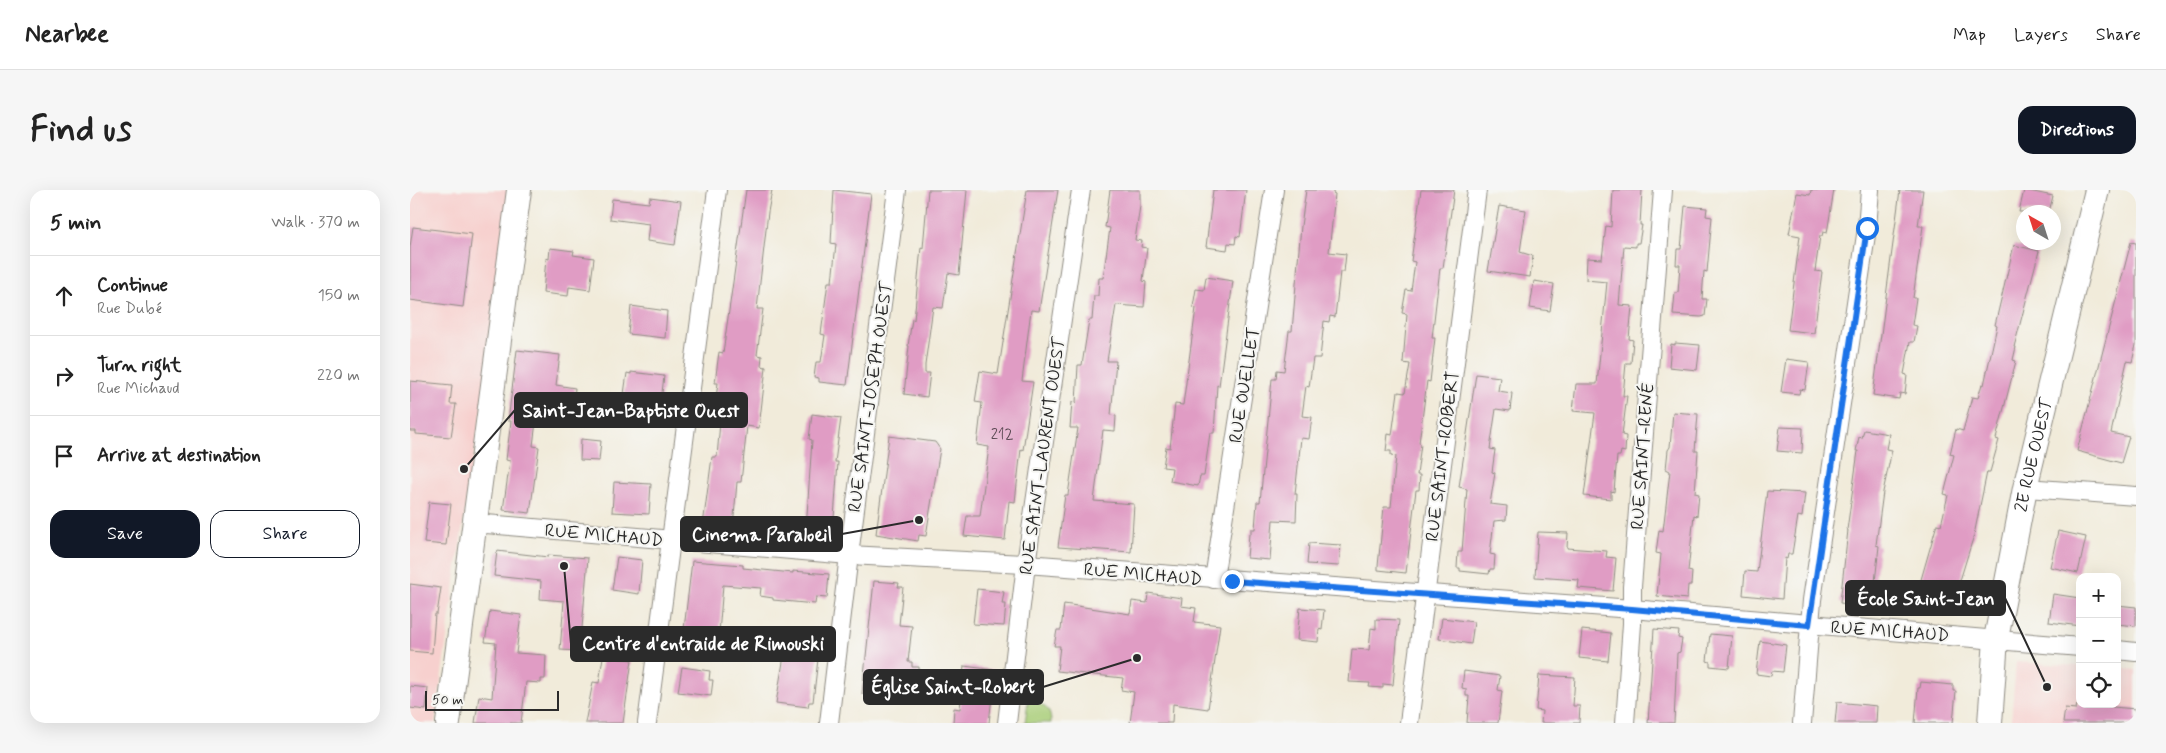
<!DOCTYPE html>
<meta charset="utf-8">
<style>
:root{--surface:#fff;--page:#f6f6f6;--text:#222;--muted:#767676;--line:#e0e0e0;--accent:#111827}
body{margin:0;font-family:Mynerve,sans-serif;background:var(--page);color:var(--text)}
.controls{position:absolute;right:15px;bottom:15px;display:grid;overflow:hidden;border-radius:10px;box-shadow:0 5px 20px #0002}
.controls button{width:45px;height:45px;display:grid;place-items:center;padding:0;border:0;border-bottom:1px solid var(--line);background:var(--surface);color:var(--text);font:25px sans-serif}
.compass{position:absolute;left:1606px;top:15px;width:45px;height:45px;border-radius:50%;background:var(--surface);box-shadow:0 5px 20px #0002;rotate:321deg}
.scale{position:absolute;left:15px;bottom:12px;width:134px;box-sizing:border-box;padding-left:5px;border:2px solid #2b2b2b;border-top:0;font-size:14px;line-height:18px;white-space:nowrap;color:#2b2b2b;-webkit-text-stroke:4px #f6f6f2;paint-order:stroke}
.stop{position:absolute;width:15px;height:15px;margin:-11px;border:4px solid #1a73e8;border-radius:50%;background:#fff}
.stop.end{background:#1a73e8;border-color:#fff;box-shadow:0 1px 5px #0008}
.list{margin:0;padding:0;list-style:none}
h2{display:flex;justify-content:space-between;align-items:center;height:65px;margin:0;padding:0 20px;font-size:21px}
h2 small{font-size:16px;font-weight:400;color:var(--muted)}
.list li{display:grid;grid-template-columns:32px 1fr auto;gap:15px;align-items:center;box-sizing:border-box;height:80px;padding:0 20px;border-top:1px solid var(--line)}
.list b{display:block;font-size:19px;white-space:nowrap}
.list p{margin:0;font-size:16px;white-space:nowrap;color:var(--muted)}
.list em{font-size:16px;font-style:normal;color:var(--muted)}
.actions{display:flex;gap:10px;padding:15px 20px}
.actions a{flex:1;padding:11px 0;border:1px solid var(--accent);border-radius:15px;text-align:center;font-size:18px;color:var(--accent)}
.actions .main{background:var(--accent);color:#fff}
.icon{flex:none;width:28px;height:28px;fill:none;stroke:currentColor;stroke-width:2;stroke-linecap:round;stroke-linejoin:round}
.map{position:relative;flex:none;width:1726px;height:533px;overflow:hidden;border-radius:15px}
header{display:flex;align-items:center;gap:30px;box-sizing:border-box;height:70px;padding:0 25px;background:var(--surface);border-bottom:1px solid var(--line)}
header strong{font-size:24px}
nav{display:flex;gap:28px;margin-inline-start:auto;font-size:18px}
.intro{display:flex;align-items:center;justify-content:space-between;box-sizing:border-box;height:120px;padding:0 30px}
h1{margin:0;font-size:35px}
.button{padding:12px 22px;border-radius:15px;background:var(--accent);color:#fff;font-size:18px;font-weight:700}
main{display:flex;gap:30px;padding:0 30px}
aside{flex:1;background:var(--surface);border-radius:15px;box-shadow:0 5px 20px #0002}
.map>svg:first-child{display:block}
.built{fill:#f7d0ce}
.green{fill:#a8cd77;stroke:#6a7c51}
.building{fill:#e09cc4}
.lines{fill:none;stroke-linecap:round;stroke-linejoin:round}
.street-casing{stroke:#8e8b82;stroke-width:20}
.secondary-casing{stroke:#8e8b82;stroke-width:26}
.street{stroke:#fff;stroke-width:18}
.secondary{stroke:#fff;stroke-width:24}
.route{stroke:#1a73e8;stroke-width:6}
.labels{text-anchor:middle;stroke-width:4;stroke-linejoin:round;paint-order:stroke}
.number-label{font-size:15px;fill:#584751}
.street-label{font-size:18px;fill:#2b2b2b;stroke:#f6f6f2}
.leader{fill:none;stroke:#2b2b2b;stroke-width:2}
.callout-dot{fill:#2b2b2b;stroke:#f6f6f2;stroke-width:2}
.callout{fill:#2b2b2b;stroke:#2b2b2b;stroke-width:2}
.callout-label{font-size:19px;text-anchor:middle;font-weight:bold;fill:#fff}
</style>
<header>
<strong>Nearbee</strong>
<nav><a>Map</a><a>Layers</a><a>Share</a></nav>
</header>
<div class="intro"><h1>Find us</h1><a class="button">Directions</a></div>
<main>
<aside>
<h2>5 min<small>Walk · 370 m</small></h2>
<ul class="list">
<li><svg class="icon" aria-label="ahead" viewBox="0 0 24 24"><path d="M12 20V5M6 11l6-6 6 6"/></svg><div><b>Continue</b><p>Rue Dubé</p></div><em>150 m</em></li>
<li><svg class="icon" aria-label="right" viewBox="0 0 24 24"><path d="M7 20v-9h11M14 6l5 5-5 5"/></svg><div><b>Turn right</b><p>Rue Michaud</p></div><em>220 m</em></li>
<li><svg class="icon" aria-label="arrive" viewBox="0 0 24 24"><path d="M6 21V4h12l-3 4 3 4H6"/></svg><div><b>Arrive at destination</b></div></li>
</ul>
<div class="actions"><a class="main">Save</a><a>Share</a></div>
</aside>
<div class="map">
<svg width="1726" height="533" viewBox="0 0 1726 533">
<rect width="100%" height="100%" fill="#f6f6f2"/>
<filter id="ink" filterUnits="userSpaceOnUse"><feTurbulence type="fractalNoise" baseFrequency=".02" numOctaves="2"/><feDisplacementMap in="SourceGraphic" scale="10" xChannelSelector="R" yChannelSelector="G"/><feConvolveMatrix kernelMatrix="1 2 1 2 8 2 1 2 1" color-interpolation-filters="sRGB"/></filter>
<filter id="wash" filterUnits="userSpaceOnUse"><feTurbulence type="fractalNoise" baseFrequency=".0096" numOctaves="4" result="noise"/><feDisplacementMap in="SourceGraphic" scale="20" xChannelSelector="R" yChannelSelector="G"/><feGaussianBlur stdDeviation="1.12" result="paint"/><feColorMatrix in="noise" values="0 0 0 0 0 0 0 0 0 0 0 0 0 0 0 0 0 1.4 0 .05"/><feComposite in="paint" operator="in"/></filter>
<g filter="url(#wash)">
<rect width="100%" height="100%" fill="#f1ebda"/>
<g class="built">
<polygon points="0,0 110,0 58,298 25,533 0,533"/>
<polygon points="1606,472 1670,476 1670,514 1707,514 1707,478 1726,480 1726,533 1601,533"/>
</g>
<path class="green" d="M618,511c14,2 23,6 23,22h-26z"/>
<g id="blocks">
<g class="building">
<polygon points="336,0 362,0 358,22 347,119 353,119 347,165 352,166 351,176 356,177 349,238 337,236 331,292 327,292 323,338 293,335 302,267 307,267 310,232 308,232 309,224 304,223 308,193 305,193 309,162 313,163"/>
<polygon points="424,0 461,4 437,195 409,192 409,188 404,187 406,172 411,172 415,145 411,144 418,92 422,92 426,54 421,53"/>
<polygon points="518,0 557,0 549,85 538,83 533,118 523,117 515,175 515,183 520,183 517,207 494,204 499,156 498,156 502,129 504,130 511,57 513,58"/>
<polygon points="617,0 648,0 629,121 621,120 612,191 623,192 613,260 611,259 605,312 599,311 595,350 554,346 557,326 570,326 579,257 567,255 572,213 565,212 570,181 588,184"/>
<polygon points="700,0 730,0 730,16 725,50 732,51 731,57 737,58 733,91 736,92 734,117 706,115 697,171 706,171 701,225 706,226 705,241 693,240 684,311 724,314 721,362 648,357 655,305 658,305 668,238 660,238 662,212 666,213 668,175 672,175 679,130 682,130 684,106 688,106 689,88 693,88 700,38 695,37"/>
<polygon points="803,0 836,0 830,47 826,46 825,54 818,53 817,60 796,57"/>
<polygon points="896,0 923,0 923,3 925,4 919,62 936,64 934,82 930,82 925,127 920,126 919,132 914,131 910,168 903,168 899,197 896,196 892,226 902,227 899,249 891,248 885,304 887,304 886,331 863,330 860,370 837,368 839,344 841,344 841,339 845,339 847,312 850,312 862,189 866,189 867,180 874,181 879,141 882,141 891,36"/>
<polygon points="1011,0 1044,0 1033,78 1030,78 1022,148 1025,148 1022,174 1020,192 1017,191 1009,253 1011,254 1007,285 1010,285 1009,300 1006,300 996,383 968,380 968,376 974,317 981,317 986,266 981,265 981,261 976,261 978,244 982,245 988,202 995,203 1000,174 993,173 997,124 992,123 996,100 1001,101 1005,72 1001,71"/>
<polygon points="1203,0 1232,0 1230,35 1232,35 1229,53 1226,53 1226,57 1214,56 1209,115 1222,116 1219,149 1223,150 1221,173 1216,173 1213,206 1217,206 1212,245 1216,246 1215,262 1211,261 1210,266 1207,266 1204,302 1201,301 1201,309 1174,306 1185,223 1163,221 1166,194 1187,194 1197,92 1176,90 1177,68 1192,69 1196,36 1201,37"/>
<polygon points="1401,0 1424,0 1417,43 1413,42 1412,46 1410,46 1405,81 1412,82 1404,143 1378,140 1390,46 1379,44 1387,3 1400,5"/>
<polygon points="1490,0 1513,0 1508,36 1513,36 1503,108 1506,108 1502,135 1507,136 1504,152 1500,152 1494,184 1497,185 1495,204 1490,203 1489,209 1463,205"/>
<polygon points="1614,0 1643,6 1639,22 1609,22"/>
<polygon points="240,7 271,11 265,55 237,51 239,34 200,29 202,9 239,13"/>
<polygon points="1089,16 1116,20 1110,62 1123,66 1120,87 1078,81"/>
<polygon points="1275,16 1297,18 1296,26 1302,27 1297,82 1294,81 1292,109 1297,109 1295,126 1291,127 1263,125 1265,103 1268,103 1270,75 1266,75 1267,59 1271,59"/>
<polygon points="3,37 62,44 53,117 0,110 0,57"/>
<polygon points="1721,52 1726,53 1726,155 1722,172 1717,171 1701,243 1719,247 1711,273 1667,261"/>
<polygon points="1604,55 1629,61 1604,157 1606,157 1603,170 1606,171 1586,249 1589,250 1580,282 1577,282 1564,345 1548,397 1556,398 1554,420 1506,417 1508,400 1527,334 1531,335 1538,305 1534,304 1544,265 1540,264 1546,239 1553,241 1562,207 1568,208 1572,194 1574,195 1587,136 1585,135"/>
<polygon points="140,58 164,61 163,65 184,68 180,100 159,97 158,106 133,103 136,68 139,69"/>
<polygon points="796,87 823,91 809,196 807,195 804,243 800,243 794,286 790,286 788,296 760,291 762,278 753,277 756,257 760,258 765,214 773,215 786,118 783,117 786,99 794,100"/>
<polygon points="1124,91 1144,94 1140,121 1120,118"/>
<polygon points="221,116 257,121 255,148 218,144"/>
<polygon points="1265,153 1290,155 1287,180 1259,177 1261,154 1265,155"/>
<polygon points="107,160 150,165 146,195 165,198 163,219 128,215 123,256 129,257 120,323 93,320 100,271 96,270 101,231 98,231"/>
<polygon points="1376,169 1399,172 1395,200 1390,199 1389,204 1371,202"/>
<polygon points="221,182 254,186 251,211 219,208 219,205 214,204 217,183 221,184"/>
<polygon points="1066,184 1090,187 1088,201 1102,203 1100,221 1086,219 1080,259 1085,260 1082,282 1085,283 1080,314 1097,316 1096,330 1084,331 1080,364 1085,365 1084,379 1080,379 1079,384 1050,381 1050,378 1047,378 1048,362 1052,362 1057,299 1049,297"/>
<polygon points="0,191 42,195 40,214 46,214 41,247 6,244 6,241 0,241"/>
<polygon points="1263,222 1288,224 1285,261 1288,261 1285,303 1289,304 1287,326 1284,325 1278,381 1282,382 1281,395 1278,395 1277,409 1247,406 1251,364 1246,363 1249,340 1253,341 1260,281 1256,279 1258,260 1260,257"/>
<polygon points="402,224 431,228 425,272 428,272 423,342 396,340 402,250 399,249"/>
<polygon points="1370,237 1393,238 1392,263 1367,261"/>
<polygon points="1454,240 1479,244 1476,259 1482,260 1473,302 1466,355 1469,356 1465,392 1475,394 1472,418 1430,413 1438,340 1437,340 1448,261 1446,261 1449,247 1452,248"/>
<polygon points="479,246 525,252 530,259 516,346 509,345 508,351 466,344"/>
<polygon points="171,249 191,251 189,271 170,270"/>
<polygon points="204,292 241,294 239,324 202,322"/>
<polygon points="1357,301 1395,303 1392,327 1388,326 1382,364 1378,364 1377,369 1375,368 1372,409 1333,405 1335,381 1347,382"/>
<polygon points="19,312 41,314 36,355 14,353"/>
<polygon points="1648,341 1676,347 1668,383 1640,377"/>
<polygon points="1128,342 1158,343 1157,358 1197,361 1196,367 1206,368 1203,401 1168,398 1169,390 1125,387"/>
<polygon points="899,353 931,355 929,376 897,374"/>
<polygon points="87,361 138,367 138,365 178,368 170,461 150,460 154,411 130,409 131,391 84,386"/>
<polygon points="207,367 232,370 229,404 202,400"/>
<polygon points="282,371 333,375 333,378 383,383 383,381 419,384 417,408 406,407 405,414 363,410 363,408 350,406 351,398 313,395 309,443 279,440 274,439"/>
<polygon points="464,391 489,393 488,397 493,397 489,435 502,436 498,472 502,472 502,477 509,477 507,508 452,504"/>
<polygon points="0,394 31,398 27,424 25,424 22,463 0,461"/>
<polygon points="567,399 594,402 592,414 596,414 594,436 563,434"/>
<polygon points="738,403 772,408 771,416 786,418 784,432 810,435 798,519 763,514 762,533 720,533 724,502 711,500 713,488 647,481 650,456 644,456 647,440 651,440 654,414 720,424 722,411 737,413"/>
<polygon points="1643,404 1670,408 1670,436 1639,432"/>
<polygon points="1707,415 1726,417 1726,436 1707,434"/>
<polygon points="890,418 914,420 912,440 909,439 908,452 887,450"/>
<polygon points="80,421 111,425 106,463 136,465 135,489 131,489 131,493 116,492 111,533 65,533 69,506 82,508 86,453 75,452"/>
<polygon points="1032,428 1064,432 1061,454 1029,449"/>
<polygon points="966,429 989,430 983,495 973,494 973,498 959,497 960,493 939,492 942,459 959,460 961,438 966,439"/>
<polygon points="375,439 411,443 403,512 399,512 398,517 366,513 374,466"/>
<polygon points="1244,439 1269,441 1268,448 1272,449 1270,462 1267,463 1264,533 1238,533"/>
<polygon points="1172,440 1201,443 1198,471 1169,468"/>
<polygon points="1300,444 1322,446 1319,478 1300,476 1300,472 1297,471"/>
<polygon points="1350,451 1376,455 1373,482 1362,481 1361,486 1346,484"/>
<polygon points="193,467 222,470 213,533 175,533 183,492 189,493"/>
<polygon points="554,476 585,480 579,533 543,533 544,518 550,519"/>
<polygon points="272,477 300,481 299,490 303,490 301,506 268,502"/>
<polygon points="1054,481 1090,486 1088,500 1092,501 1088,533 1057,533 1059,506 1056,506 1056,499 1052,498"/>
<polygon points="1129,485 1165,487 1163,516 1170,516 1169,533 1131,533 1132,521 1126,520"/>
<polygon points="1511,492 1543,495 1543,501 1546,501 1543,533 1505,533 1508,498 1510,498"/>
<polygon points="0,496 18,498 16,520 0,518"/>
<polygon points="1427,512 1467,516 1466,533 1425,533"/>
<polygon points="1667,514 1726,519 1726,533 1653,533 1655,518 1666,519"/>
</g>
</g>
</g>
<g filter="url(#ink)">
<use href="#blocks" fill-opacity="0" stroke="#8e8b82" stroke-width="1"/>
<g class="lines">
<defs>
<g id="street">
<polyline points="1615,298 1726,306"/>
<polyline points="64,333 439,365 616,374 1222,419 1670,457"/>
<polyline points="804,389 864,0"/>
<polyline points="1707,460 1726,462"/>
<polyline points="237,533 307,0"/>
<polyline points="419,533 439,365 487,0"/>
<polyline points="597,533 616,374 671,0"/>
<polyline points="999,533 1067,0"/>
<polyline points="1215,533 1222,434 1222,397 1253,0"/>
<polyline points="1392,533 1402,410 1457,38 1460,0"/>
</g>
<g id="secondary">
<polyline points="38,533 109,0"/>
<path id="s1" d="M1580,533l6,-84 29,-151 72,-298"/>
</g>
</defs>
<use href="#street" class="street-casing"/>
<use href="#secondary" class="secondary-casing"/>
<use href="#street" class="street"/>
<use href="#secondary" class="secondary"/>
</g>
</g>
<g class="lines" filter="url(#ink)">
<polyline class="route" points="822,391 1222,419 1399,435 1457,38"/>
</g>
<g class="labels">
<g class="number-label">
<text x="592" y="249">212</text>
</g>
<g class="street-label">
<text transform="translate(834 195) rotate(-81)" y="6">RUE OUELLET</text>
<text transform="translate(460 207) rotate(-82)" y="6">RUE SAINT-JOSEPH OUEST</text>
<text dy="6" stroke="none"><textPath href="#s1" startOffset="272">2E RUE OUEST</textPath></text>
<text transform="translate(632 266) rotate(-82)" y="6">RUE SAINT-LAURENT OUEST</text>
<text transform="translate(1032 266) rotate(-83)" y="6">RUE SAINT-ROBERT</text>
<text transform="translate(1232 266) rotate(-86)" y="6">RUE SAINT-RENÉ</text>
<text transform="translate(194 345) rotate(5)" y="6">RUE MICHAUD</text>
<text transform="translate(733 384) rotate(5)" y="6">RUE MICHAUD</text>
<text transform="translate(1480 441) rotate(4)" y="6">RUE MICHAUD</text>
</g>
</g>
<path class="leader" d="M54 279L105 220M509 330L432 344M1637 497L1595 408M154 376L161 454M727 468L633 497"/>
<g class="callout-dot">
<circle cx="54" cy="279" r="5"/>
<circle cx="509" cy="330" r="5"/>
<circle cx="1637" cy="497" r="5"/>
<circle cx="154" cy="376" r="5"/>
<circle cx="727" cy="468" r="5"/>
</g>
<g class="callout">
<rect x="105" y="203" width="232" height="34" rx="5"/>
<rect x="271" y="327" width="161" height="34" rx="5"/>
<rect x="1436" y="391" width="159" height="34" rx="5"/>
<rect x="161" y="437" width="264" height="34" rx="5"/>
<rect x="454" y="480" width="179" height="34" rx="5"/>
</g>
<g class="callout-label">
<text x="221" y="227">Saint-Jean-Baptiste Ouest</text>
<text x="352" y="351">Cinema Paraloeil</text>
<text x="1516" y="415">École Saint-Jean</text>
<text x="293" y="460">Centre d'entraide de Rimouski</text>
<text x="543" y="503">Église Saint-Robert</text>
</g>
</svg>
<div class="controls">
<button>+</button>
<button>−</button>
<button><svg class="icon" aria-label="locate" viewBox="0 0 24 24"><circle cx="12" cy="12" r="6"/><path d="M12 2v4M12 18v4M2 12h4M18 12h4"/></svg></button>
</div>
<svg class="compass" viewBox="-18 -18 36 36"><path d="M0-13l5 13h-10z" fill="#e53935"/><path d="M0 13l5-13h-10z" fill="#767676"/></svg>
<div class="scale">50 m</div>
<div class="stop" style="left:1457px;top:38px"></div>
<div class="stop end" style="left:822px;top:391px"></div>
</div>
</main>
